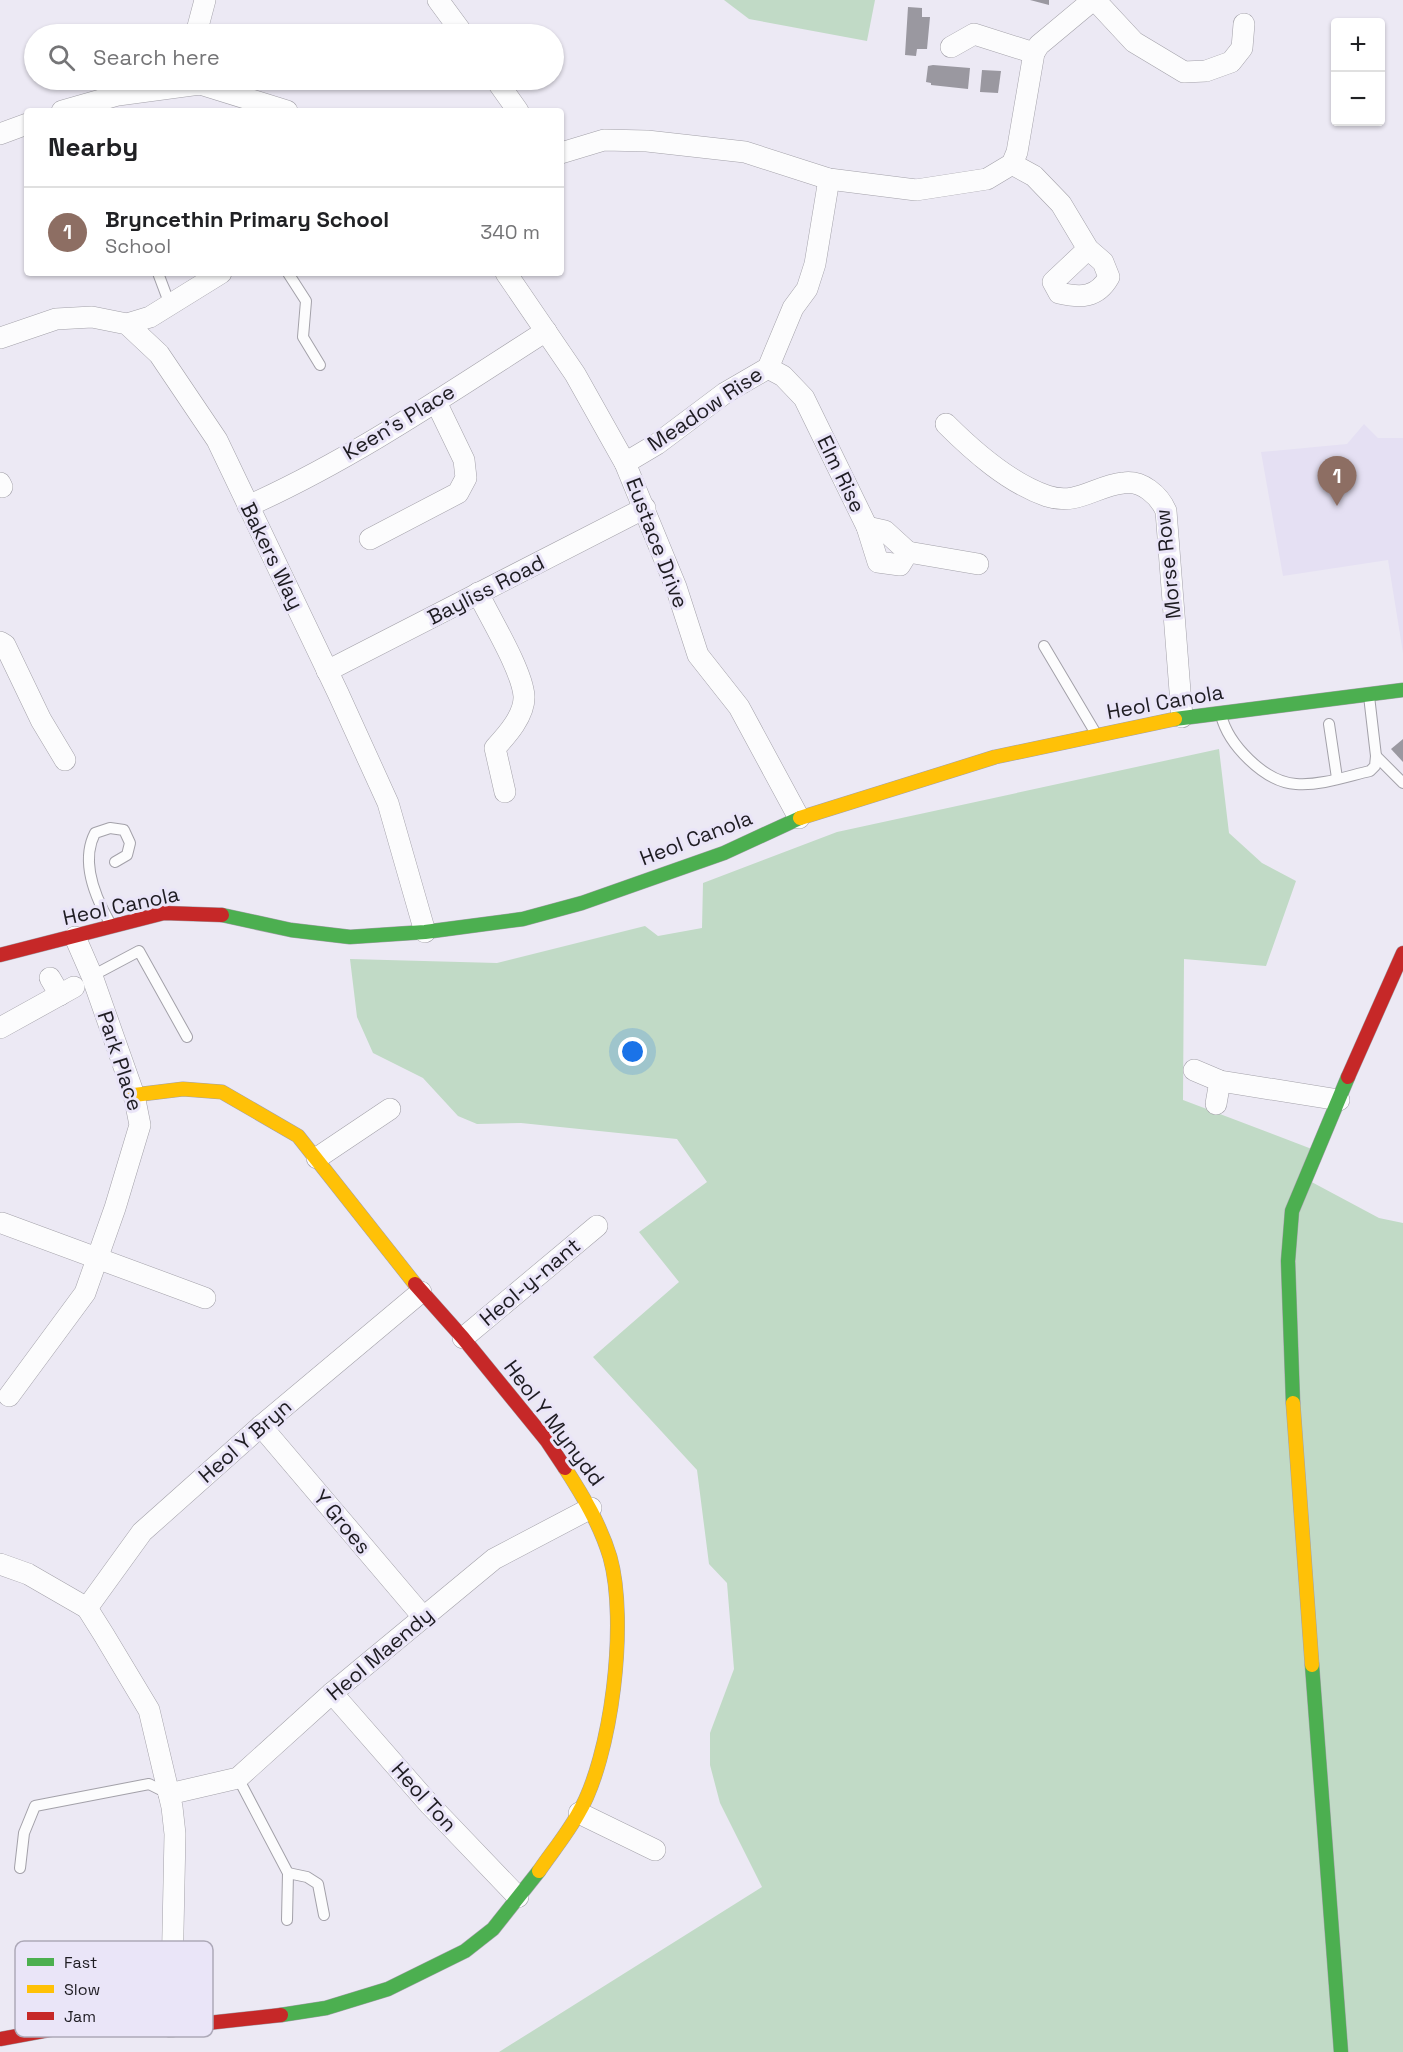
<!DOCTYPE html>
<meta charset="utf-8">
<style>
:root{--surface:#fff;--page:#f6f6f6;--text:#202124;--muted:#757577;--line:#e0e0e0;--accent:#66646c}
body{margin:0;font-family:"Space Grotesk",sans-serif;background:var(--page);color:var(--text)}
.controls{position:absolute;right:18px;top:18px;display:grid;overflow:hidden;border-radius:6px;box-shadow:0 2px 4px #0004}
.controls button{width:54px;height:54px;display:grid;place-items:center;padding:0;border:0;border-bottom:2px solid var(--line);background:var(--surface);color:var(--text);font:30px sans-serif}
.you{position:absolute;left:633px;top:1052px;width:21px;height:21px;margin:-15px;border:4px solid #fff;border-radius:50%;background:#1a73e8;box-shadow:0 0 0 9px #1a73e833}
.badge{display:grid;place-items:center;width:39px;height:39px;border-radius:50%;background:var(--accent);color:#fff;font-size:20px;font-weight:700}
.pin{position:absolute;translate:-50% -50px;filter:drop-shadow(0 2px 3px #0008)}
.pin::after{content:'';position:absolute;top:32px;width:21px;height:18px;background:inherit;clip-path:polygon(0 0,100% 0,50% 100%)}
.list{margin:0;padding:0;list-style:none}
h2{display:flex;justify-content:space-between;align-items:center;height:78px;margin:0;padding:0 24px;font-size:26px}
h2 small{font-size:20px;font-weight:400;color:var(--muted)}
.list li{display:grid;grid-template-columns:39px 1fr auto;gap:18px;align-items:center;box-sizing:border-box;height:90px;padding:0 24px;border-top:2px solid var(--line)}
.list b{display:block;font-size:22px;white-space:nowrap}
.list p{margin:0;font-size:20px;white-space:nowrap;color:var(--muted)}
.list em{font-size:20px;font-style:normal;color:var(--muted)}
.icon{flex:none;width:33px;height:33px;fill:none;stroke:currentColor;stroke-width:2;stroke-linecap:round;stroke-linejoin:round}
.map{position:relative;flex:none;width:1403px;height:2052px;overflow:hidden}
.search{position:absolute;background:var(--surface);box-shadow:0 2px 4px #0004;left:24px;top:24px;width:540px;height:66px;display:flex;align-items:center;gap:15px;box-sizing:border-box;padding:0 21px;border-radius:33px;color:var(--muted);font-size:22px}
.panel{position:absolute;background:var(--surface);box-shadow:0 2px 4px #0004;left:24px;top:108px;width:540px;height:168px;border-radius:6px}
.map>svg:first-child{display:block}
.built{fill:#e5e0f3}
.green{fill:#c1dac6}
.building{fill:#9a98a0}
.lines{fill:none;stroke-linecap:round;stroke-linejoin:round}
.lane-casing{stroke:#a3a1a9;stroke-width:12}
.street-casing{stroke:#a3a1a9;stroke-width:22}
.fast-casing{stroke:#a3a1a9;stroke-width:15}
.slow-casing{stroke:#a3a1a9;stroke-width:15}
.jam-casing{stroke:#a3a1a9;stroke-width:15}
.lane{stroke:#fcfcfd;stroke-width:10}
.street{stroke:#fcfcfd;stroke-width:21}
.fast{stroke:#4caf50;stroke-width:14}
.slow{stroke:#ffc107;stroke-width:14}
.jam{stroke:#c62828;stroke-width:14}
.labels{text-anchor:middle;stroke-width:6;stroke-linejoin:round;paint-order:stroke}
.street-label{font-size:21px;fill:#1e1c22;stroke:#eae5f8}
.key{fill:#eae5f8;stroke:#ada9b8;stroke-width:1.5}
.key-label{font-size:16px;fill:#1e1c22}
</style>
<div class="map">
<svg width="1403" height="2052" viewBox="0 0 1403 2052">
<rect width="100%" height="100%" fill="#ece9f4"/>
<polygon class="built" points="1364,424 1378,438 1403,438 1403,653 1388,560 1283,576 1261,452 1347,444"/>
<g class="green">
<polygon points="724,0 875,0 867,41 749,19"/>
<polygon points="1219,749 1229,833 1262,863 1296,881 1266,966 1184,959 1183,1100 1317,1151 1306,1179 1379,1218 1403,1223 1403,2052 499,2052 762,1887 720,1803 710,1765 710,1733 734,1669 727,1583 709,1564 697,1470 593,1357 679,1282 639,1232 707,1182 677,1139 521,1123 477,1124 458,1116 423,1078 373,1053 357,1017 350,959 497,963 645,926 658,936 702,928 703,883 837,832"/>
</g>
<g class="building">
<polygon points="1030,0 1049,0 1049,5"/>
<polygon points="908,7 922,8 922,17 930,17 927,49 917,49 916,56 905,55"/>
<polygon points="933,65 970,68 968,89 931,85 931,83 926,82 928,66"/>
<polygon points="982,70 1001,71 998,93 980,92"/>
<polygon points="1403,739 1403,762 1391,749"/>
</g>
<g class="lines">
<defs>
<g id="lane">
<polyline points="158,273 170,305"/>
<polyline points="288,273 306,301 303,337 320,365"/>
<polyline points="1044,646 1095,732"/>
<path d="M1221,715c7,29 43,67 75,69 24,2 52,-8 74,-13l5,-5 1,-10 -7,-60"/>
<polyline points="1329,724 1337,778"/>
<polyline points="1376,756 1403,783"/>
<path d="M110,923c-15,-26 -30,-61 -15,-90l15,-5 14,2 6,13 -3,12 -12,7"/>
<polyline points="92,976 139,951 187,1037"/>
<polyline points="238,1778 288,1873 287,1920"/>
<polyline points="20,1868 24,1833 35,1806 149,1784 169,1794"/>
<polyline points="288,1873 307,1877 318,1884 324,1915"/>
</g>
<g id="street">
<polyline points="438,0 463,34"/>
<polyline points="1095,0 1134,42 1184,72 1206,71 1231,62 1242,48 1244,24"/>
<polyline points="196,34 205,0"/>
<polyline points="951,47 974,34 1034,53"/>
<polyline points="496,80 518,111"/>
<polyline points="62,111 118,95 200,84 287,111"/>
<polyline points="0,134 27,124"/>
<polyline points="561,153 604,140 647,141 745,152 829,179 916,190 987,179 1012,164 1017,152 1034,53 1039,45 1093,0"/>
<path d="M1012,164l22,12 27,28 27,45 15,13 6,15c-12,21 -28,21 -50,16l-6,-11 35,-33"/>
<polyline points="506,273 575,374 625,463 676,587 698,655 739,707 799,818"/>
<polyline points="127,324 150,317 221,273"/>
<polyline points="0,338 56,319 92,317 127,324 159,354 217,440 338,693 388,803 425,932"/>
<polyline points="768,368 783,376 804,398 867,527 878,562 900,565 908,552"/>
<path d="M946,424c28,28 63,59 101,72 30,10 48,-10 76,-13 19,-3 36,12 43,28l16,206"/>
<polyline points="625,463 657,444 725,393 768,368 793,308 807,289 815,264 829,179"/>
<polyline points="0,483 2,487"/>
<path d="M248,506c105,-47 201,-113 298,-175"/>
<polyline points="867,527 885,531 908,552"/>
<polyline points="370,539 458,493 466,478 464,460 436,402"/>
<polyline points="908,552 978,564"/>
<path d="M478,593c12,25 44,77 46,103 1,19 -17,39 -29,52l10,44"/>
<polyline points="0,642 5,645 41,720 65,760"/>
<polyline points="327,671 645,508"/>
<polyline points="50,978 60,995"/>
<polyline points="0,1028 74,987"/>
<polyline points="1194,1070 1220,1081 1339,1100"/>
<polyline points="1216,1104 1220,1081"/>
<polyline points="317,1158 390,1109"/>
<polyline points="2,1223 205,1298"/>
<polyline points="463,1338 597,1226"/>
<polyline points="9,1396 85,1293 115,1208 140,1125 134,1095 92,976 75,937"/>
<polyline points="261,1426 424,1618"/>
<polyline points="0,1564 28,1574 87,1608 104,1635 149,1710 172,1807 175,1834 171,2027"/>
<polyline points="87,1608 142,1532 261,1426 421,1292"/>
<polyline points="332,1693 430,1805 518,1897"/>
<polyline points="169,1794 238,1778 332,1693 494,1559 591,1508"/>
<polyline points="579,1813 655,1850"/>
</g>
<g id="fast">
<polyline points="1175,719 1403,690"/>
<polyline points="222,915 291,930 350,937 425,932 523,919 582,903 724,853 800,818"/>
<polyline points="1293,1403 1288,1261 1292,1211 1348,1077"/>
<polyline points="1312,1665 1341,2052"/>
<polyline points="281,2015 326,2008 388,1989 465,1951 493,1929 539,1871"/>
</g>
<g id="slow">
<polyline points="800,818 995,757 1175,719"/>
<polyline points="134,1095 183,1089 222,1092 298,1136 415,1284"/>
<polyline points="1293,1403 1312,1665"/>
<path d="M539,1871c13,-19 28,-37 39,-57 34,-57 50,-193 32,-257 -10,-33 -27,-61 -45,-89"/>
</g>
<g id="jam">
<polyline points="0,955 164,913 222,915"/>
<polyline points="1348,1077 1403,953"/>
<polyline points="415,1284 463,1338 547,1441 565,1468"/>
<polyline points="0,2039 82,2024 171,2027 281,2015"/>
</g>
</defs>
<use href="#lane" class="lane-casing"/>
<use href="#street" class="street-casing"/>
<use href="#fast" class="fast-casing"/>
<use href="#slow" class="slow-casing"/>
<use href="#jam" class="jam-casing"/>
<use href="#lane" class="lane"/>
<use href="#street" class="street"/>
<use href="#fast" class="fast"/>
<use href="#slow" class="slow"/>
<use href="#jam" class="jam"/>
</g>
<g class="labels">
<g class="street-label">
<text transform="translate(705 409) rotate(-34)" y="7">Meadow Rise</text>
<text transform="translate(399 422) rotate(-31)" y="7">Keen's Place</text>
<text transform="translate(841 474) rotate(64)" y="7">Elm Rise</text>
<text transform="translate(657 543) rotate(69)" y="7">Eustace Drive</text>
<text transform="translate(272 556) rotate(64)" y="7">Bakers Way</text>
<text transform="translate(1168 564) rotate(-96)" y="7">Morse Row</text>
<text transform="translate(486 590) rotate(-27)" y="7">Bayliss Road</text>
<text transform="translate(1165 702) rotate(-10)" y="7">Heol Canola</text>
<text transform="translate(696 838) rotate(-21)" y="7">Heol Canola</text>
<text transform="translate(121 906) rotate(-12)" y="7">Heol Canola</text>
<text transform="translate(120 1061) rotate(72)" y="7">Park Place</text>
<text transform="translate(530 1282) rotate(-40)" y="7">Heol-y-nant</text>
<text transform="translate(554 1423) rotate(53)" y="7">Heol Y Mynydd</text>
<text transform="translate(245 1441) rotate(-41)" y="7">Heol Y Bryn</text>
<text transform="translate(342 1522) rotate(50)" y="7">Y Groes</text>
<text transform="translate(380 1654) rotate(-40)" y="7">Heol Maendy</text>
<text transform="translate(424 1797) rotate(48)" y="7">Heol Ton</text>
</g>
</g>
<rect x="15" y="1941" width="198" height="96" rx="9" class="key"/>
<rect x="27" y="1958" width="27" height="8" fill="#4caf50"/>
<rect x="27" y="1985" width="27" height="8" fill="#ffc107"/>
<rect x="27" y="2012" width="27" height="8" fill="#c62828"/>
<g class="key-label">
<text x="64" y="1968">Fast</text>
<text x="64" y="1995">Slow</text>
<text x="64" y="2022">Jam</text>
</g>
</svg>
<div class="controls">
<button>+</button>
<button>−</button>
</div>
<div class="you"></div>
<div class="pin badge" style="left:1337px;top:506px;background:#8d6e63">1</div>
<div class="search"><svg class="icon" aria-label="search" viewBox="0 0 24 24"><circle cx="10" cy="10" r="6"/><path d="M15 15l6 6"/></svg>Search here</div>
<section class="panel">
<h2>Nearby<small></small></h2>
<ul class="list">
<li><span class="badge" style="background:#8d6e63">1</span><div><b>Bryncethin Primary School</b><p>School</p></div><em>340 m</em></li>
</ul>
</section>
</div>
